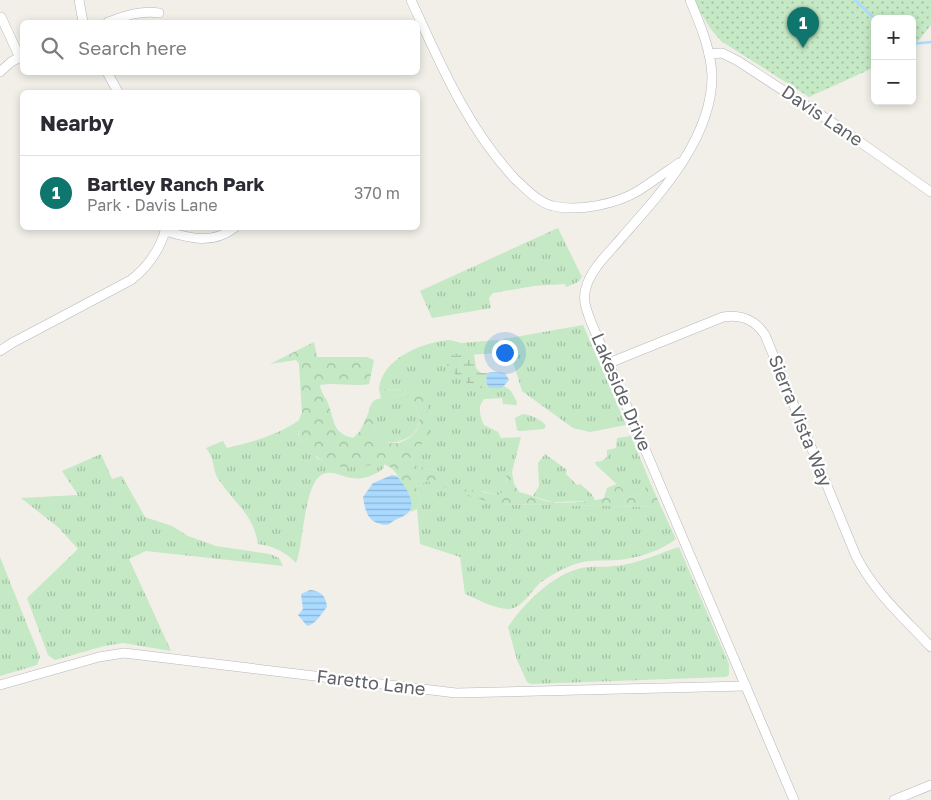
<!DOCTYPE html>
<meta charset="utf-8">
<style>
:root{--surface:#fff;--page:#f2f2f3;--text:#2b2b33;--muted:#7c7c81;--line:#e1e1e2;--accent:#0f766e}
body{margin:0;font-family:"Golos Text",sans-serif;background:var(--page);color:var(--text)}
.controls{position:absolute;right:15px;top:15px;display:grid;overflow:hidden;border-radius:8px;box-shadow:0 2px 8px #0003}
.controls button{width:45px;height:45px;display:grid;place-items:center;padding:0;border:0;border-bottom:1px solid var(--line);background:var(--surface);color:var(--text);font:25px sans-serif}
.you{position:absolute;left:504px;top:352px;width:18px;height:18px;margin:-12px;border:4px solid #fff;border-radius:50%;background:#1a73e8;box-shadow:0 0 0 8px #1a73e833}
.badge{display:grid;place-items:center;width:32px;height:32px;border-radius:50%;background:var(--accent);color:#fff;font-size:16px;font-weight:700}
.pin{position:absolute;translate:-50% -41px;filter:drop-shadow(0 1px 2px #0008)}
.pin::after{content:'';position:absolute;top:26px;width:18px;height:15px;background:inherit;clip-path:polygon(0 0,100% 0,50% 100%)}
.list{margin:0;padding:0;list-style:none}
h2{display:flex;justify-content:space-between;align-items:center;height:65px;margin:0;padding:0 20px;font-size:21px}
h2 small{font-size:16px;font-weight:400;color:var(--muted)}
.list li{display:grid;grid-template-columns:32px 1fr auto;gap:15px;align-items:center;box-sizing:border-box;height:75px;padding:0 20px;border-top:1px solid var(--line)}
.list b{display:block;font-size:19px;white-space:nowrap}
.list p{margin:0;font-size:16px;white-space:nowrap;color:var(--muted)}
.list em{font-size:16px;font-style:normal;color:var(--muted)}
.icon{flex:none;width:28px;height:28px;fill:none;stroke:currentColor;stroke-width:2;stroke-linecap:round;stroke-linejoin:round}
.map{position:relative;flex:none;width:931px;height:800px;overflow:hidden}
.search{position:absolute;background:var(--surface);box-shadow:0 2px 8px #0003;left:20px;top:20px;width:400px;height:55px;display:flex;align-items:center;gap:12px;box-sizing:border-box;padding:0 18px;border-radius:8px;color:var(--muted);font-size:19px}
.panel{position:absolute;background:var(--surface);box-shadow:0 2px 8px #0003;left:20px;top:90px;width:400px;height:140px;border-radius:8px}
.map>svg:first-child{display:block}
.grass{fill:url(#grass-tufts)}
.forest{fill:url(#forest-crowns)}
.wetland{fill:url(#wetland-marsh)}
.park{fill:url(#park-dots)}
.water{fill:url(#water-rules)}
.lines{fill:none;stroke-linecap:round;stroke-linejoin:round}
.stream{stroke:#aadaff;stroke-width:2.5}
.minor-casing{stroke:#b5b8bc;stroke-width:10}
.minor{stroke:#fff;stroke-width:9}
.labels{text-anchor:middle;stroke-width:4.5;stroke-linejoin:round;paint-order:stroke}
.street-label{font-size:18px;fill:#5f6368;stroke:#fff}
</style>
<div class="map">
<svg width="931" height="800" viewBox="0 0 931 800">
<defs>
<pattern id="grass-tufts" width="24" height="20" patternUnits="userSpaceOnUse" patternTransform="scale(1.25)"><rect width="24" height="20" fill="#c5e8c5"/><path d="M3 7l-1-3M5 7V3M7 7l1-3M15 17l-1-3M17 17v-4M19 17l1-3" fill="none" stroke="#a3c0a4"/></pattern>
<pattern id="forest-crowns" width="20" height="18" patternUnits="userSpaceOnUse" patternTransform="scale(1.25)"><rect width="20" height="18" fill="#c5e8c5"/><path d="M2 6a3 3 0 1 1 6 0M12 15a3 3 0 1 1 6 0" fill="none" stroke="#a3c0a4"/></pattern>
<pattern id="wetland-marsh" width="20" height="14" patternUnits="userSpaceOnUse" patternTransform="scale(1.25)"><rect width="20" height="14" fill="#c5e8c5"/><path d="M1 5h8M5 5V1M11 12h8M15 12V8" fill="none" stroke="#a3c0a4"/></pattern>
<pattern id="park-dots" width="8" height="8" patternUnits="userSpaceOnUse" patternTransform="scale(1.25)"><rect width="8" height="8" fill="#c5e8c5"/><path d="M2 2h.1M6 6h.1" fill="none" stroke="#a3c0a4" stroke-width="1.8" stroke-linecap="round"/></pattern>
<pattern id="water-rules" width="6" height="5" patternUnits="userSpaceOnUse" patternTransform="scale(1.25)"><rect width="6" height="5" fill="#aadaff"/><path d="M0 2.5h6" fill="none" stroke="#8eb4d2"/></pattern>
</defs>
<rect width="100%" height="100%" fill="#f1efe8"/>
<g class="grass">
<polygon points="558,228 582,277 578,282 566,287 565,284 534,286 493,293 489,298 491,308 432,318 420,291"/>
<polygon points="583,325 626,425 590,432 573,428 522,391 510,352 505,352 503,339"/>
<path d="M450,340l11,3 37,-3 2,13 -51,3 40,32h13l2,-2 7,5 6,11 -1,3 -13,-1 -1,-6 -18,1c-7,8 -4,17 0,26l14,7 3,6 20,-1 -9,35 -6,2 1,14 -8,7 -18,-4 13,13 167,3 15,32c-15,12 -39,19 -57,21 -17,1 -33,-1 -49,6 -10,4 -21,10 -30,17 -9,8 -18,26 -32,26 -14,0 -30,-10 -43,-15l-5,-37 -40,-13 -3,-35 3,-10 -4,-12 11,-6 23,7 -11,-16 -25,-7 -3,-9 6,-11 11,-3 -14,-52 -35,-1c3,-31 44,-47 71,-49z"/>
<path d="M407,394c23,26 12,48 -21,49l-11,-9 -3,-16 -4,-4c1,-4 3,-12 7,-14 2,-2 26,-4 32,-6z"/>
<path d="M523,414c8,1 18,5 23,12l-2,3 -22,2 -5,-1 -2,-12z"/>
<path d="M299,420l-1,14 4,8 5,3 10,13 15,8 52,-2v4c-9,7 -20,12 -32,10 -10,-1 -15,-6 -25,-5 -24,2 -23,73 -31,90 -10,-11 -23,-17 -38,-19 -5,-31 -24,-41 -39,-64 -7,-10 -3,-19 -13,-32l17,-7 4,7c24,-6 52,-13 72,-28z"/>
<polygon points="631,436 650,482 640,494 631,497 596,465 595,462 602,461 607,457 607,450 616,448 617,438"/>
<polygon points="101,454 112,479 122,476 145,517 172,526 188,536 216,546 270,554 279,558 283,566 146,551 129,559 171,651 123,643 104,646 55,660 48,655 27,598 78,549 59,528 21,498 78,495 62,471"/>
<path d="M545,454l22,16 -1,4 11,11 3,-1c6,5 13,9 15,17l-44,1 -18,-6 6,-10 -1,-23z"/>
<path d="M679,547l50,117v11l-3,2 -195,7 -4,-2 -10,-22 -9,-33c15,-23 44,-51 70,-58 12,-4 23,-1 35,-3 6,0 13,-2 19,-3 16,-4 31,-11 47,-16z"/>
<polygon points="0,557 40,657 37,665 0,676"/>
</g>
<g class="forest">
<path d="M314,342l3,15h50l7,3 -5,24c-18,3 -31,-2 -49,1 1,9 7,13 9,21 6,17 4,27 24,32l7,-7 8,-17 4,4 3,16 11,9c4,0 11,1 15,-1 26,-10 21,-31 6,-48l-26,5 -2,-10 35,1 13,12 1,41 -11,2 -6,11 3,9 25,7 9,6 2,11 -23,-8 -11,6 4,12 -3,10 -7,3c3,-10 -10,-37 -19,-44 -1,-1 -6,-3 -7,-4 -16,1 -35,5 -51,2 -10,-2 -31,-21 -34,-30 -2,-8 -1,-16 3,-23l-3,-49 -3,-4 -26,4z"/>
<path d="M512,472l2,12 5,8c10,2 19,7 30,10 10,2 45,0 55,-4l3,-10 10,-4 14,13 9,-3 10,-12 11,25 -167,-3 -32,-11 4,-4 33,6 8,-7 -1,-14z"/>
</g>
<polygon class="wetland" points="474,354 476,368 481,373 487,373 486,382 489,388 474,388 447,368 447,360 449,356"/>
<polygon class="park" points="693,0 931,0 931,25 912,49 912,19 875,19 875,67 809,97 721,41 710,28"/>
<g class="water">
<polygon points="493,372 505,373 509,380 502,388 489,388 486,382 487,373"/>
<path d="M392,475l5,1c6,7 20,26 12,36 -2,3 -10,6 -14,8 -2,1 -4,3 -6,4 -4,2 -8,0 -12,-1 -11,-5 -12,-15 -14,-26l10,-14z"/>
<path d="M310,590c11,1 16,6 17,17 -6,7 -11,17 -20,19l-9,-11 5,-6 -2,-15z"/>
</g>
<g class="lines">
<g class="stream">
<polyline points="855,0 875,19"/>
<polyline points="912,44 931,42"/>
</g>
<defs>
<g id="minor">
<polyline points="79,0 83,22"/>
<path d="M411,0c29,63 56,128 105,180 11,10 22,22 37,26 26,6 63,-2 85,-15 14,-9 28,-19 41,-28"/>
<path d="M690,0c10,24 21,50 22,76 0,62 -51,117 -89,160 -13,16 -32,32 -37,52 -4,12 1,23 5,34l203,478"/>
<polyline points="1,17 20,58"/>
<path d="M108,22c17,-6 33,-12 51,-9"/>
<polyline points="709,54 722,53 738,61 836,125 931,192"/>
<polyline points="0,72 11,62 22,56"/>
<polyline points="107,72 118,92"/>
<path d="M165,231c24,7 47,14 69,-3"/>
<path d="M0,351l12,-8 119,-63c18,-14 29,-30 35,-52"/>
<path d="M609,363l114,-46c19,-3 32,3 42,18l91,221c19,37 47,61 75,91"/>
<polyline points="0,685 99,657 124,653 456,693 746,686"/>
<polyline points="894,800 931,785"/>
</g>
</defs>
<use href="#minor" class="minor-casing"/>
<use href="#minor" class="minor"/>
</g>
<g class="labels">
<g class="street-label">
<text transform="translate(822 116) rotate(34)" y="6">Davis Lane</text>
<text transform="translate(621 392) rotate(67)" y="6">Lakeside Drive</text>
<text transform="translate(800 421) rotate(68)" y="6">Sierra Vista Way</text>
<text transform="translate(371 683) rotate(7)" y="6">Faretto Lane</text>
</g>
</g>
</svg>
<div class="controls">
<button>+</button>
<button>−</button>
</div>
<div class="you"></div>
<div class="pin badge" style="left:803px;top:48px">1</div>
<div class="search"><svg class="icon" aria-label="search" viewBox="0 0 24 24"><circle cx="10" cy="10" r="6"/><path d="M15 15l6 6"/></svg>Search here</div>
<section class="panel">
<h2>Nearby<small></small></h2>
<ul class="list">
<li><span class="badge">1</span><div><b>Bartley Ranch Park</b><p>Park · Davis Lane</p></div><em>370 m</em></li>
</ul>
</section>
</div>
